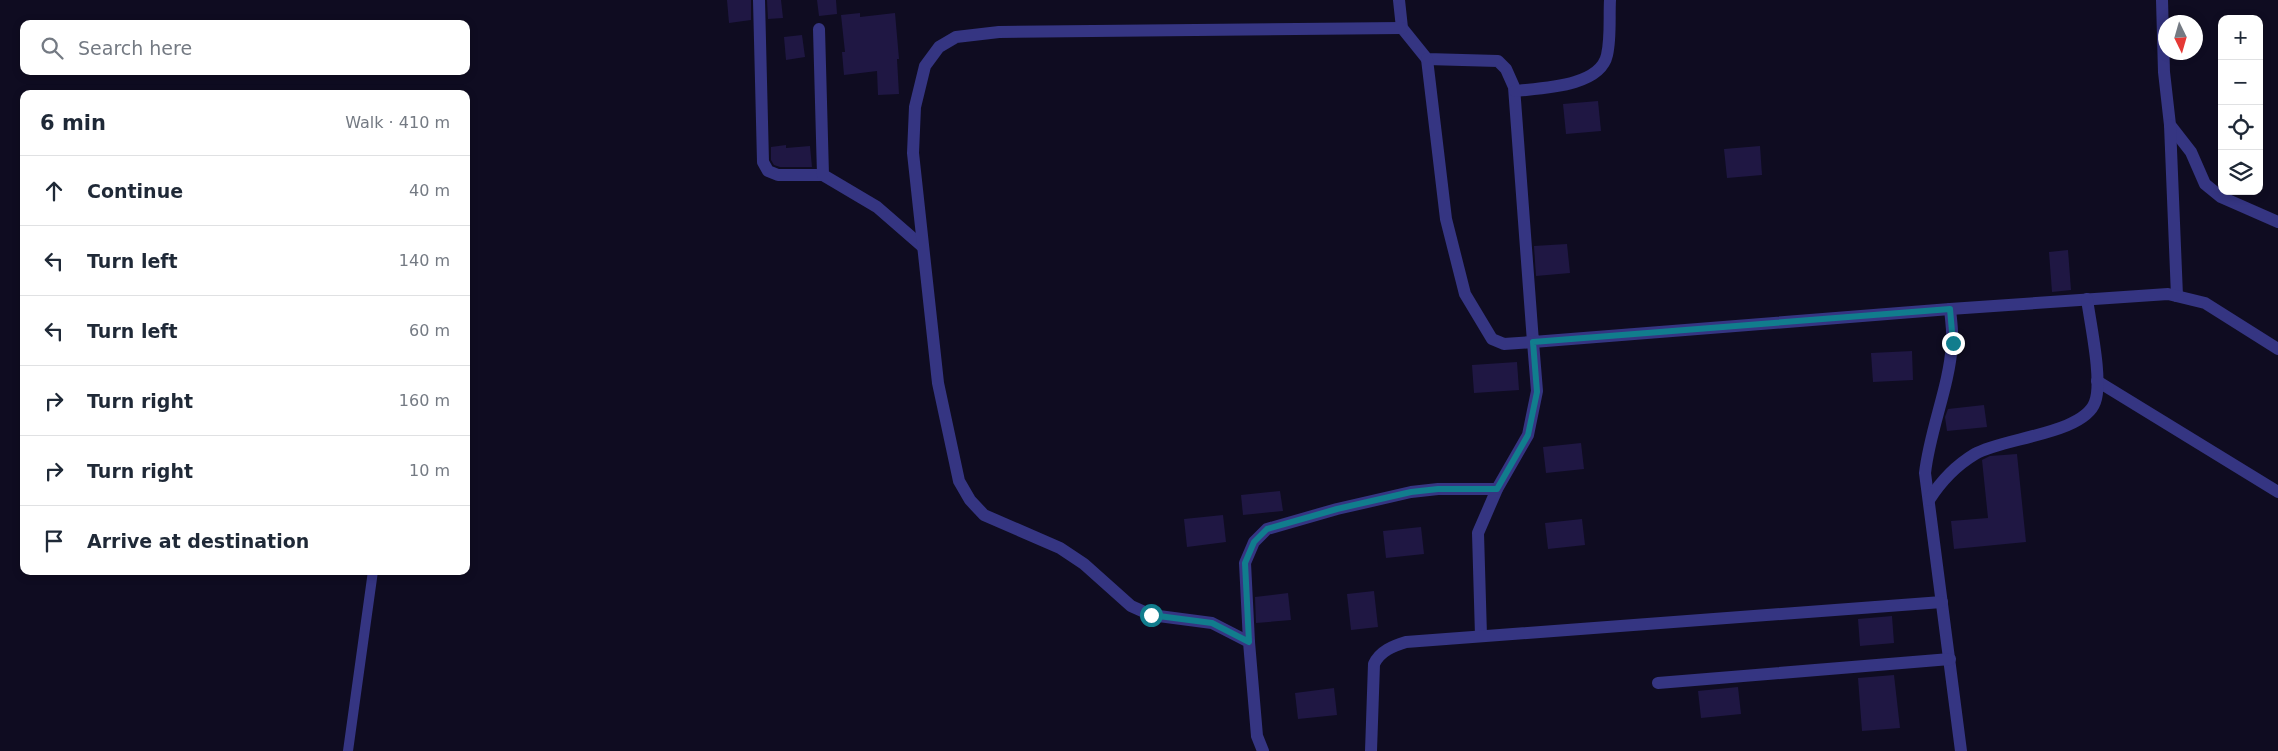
<!DOCTYPE html>
<meta charset="utf-8">
<style>
:root{--surface:#fff;--page:#f2f2f3;--text:#1f2937;--muted:#747a83;--line:#e0e1e3}
body{margin:0;font-family:"DejaVu Sans",sans-serif;background:var(--page);color:var(--text)}
.controls{position:absolute;right:15px;top:15px;display:grid;overflow:hidden;border-radius:10px;box-shadow:0 2px 8px #0003}
.controls button{width:45px;height:45px;display:grid;place-items:center;padding:0;border:0;border-bottom:1px solid var(--line);background:var(--surface);color:var(--text);font:25px sans-serif}
.compass{position:absolute;left:2158px;top:15px;width:45px;height:45px;border-radius:50%;background:var(--surface);box-shadow:0 2px 8px #0003;rotate:175deg}
.stop{position:absolute;width:15px;height:15px;margin:-11px;border:4px solid #117d8d;border-radius:50%;background:#fff}
.stop.end{background:#117d8d;border-color:#fff;box-shadow:0 1px 5px #0008}
.list{margin:0;padding:0;list-style:none}
h2{display:flex;justify-content:space-between;align-items:center;height:65px;margin:0;padding:0 20px;font-size:21px}
h2 small{font-size:16px;font-weight:400;color:var(--muted)}
.list li{display:grid;grid-template-columns:32px 1fr auto;gap:15px;align-items:center;box-sizing:border-box;height:70px;padding:0 20px;border-top:1px solid var(--line)}
.list b{display:block;font-size:19px;white-space:nowrap}
.list em{font-size:16px;font-style:normal;color:var(--muted)}
.icon{flex:none;width:28px;height:28px;fill:none;stroke:currentColor;stroke-width:2;stroke-linecap:round;stroke-linejoin:round}
.map{position:relative;flex:none;width:2278px;height:751px;overflow:hidden}
.search{position:absolute;background:var(--surface);box-shadow:0 2px 8px #0003;left:20px;top:20px;width:450px;height:55px;display:flex;align-items:center;gap:12px;box-sizing:border-box;padding:0 18px;border-radius:10px;color:var(--muted);font-size:19px}
.panel{position:absolute;background:var(--surface);box-shadow:0 2px 8px #0003;left:20px;top:90px;width:450px;height:485px;border-radius:10px}
.map>svg:first-child{display:block}
.building{fill:#1f1743}
.lines{fill:none;stroke-linecap:round;stroke-linejoin:round}
.service{stroke:#353582;stroke-width:10}
.minor{stroke:#353582;stroke-width:12}
.route{stroke:#117d8d;stroke-width:6}
</style>
<div class="map">
<svg width="2278" height="751" viewBox="0 0 2278 751">
<rect width="100%" height="100%" fill="#0f0c21"/>
<g class="building">
<polygon points="727,0 751,0 751,20 729,23"/>
<polygon points="767,0 781,0 783,18 768,19"/>
<polygon points="817,0 836,0 837,14 819,16"/>
<polygon points="860,13 860,17 895,13 899,59 897,59 899,94 878,95 877,71 844,75 842,52 845,52 841,15"/>
<polygon points="802,35 805,57 786,60 784,37"/>
<polygon points="1598,101 1601,131 1566,134 1563,104"/>
<polygon points="786,145 786,148 810,146 812,167 780,167 774,165 771,160 771,147"/>
<polygon points="1760,146 1762,175 1727,178 1724,149"/>
<polygon points="1567,244 1570,273 1536,276 1534,246"/>
<polygon points="2068,250 2071,290 2052,292 2049,252"/>
<polygon points="1912,351 1913,380 1873,382 1871,353"/>
<polygon points="1517,362 1519,390 1474,393 1472,365"/>
<polygon points="1984,405 1987,427 1947,431 1945,417 1948,409"/>
<polygon points="1581,443 1584,469 1546,473 1543,447"/>
<polygon points="2017,454 2026,542 1954,549 1951,521 1988,518 1982,460 1990,456"/>
<polygon points="1280,491 1283,511 1243,515 1241,495"/>
<polygon points="1223,515 1226,542 1187,547 1184,519"/>
<polygon points="1582,519 1585,545 1548,549 1545,523"/>
<polygon points="1421,527 1424,554 1386,558 1383,531"/>
<polygon points="1374,591 1378,627 1351,630 1347,594"/>
<polygon points="1288,593 1291,620 1256,623 1255,597"/>
<polygon points="1892,616 1894,643 1860,646 1858,619"/>
<polygon points="1894,675 1900,728 1862,731 1858,678"/>
<polygon points="1738,687 1741,714 1701,718 1698,691"/>
<polygon points="1334,688 1337,715 1298,719 1295,693"/>
</g>
<g class="lines">
<polyline class="service" points="348,751 373,571"/>
<g class="minor">
<polyline points="759,0 763,162 768,171 778,175 823,175"/>
<path d="M1399,0l3,28 25,31 71,2 8,8 8,18 19,255 417,-33c1,11 3,23 2,35 -3,44 -22,85 -27,129l36,278"/>
<polyline points="2162,0 2164,72 2170,125 2191,152 2205,184 2221,197 2278,222"/>
<polyline points="819,29 823,175 877,207 923,247"/>
<polyline points="1427,59 1446,219 1465,294 1492,339 1504,344 1533,342 1537,391 1528,435 1497,489 1478,533 1481,636"/>
<path d="M1515,91c26,-3 85,-4 92,-36 4,-17 2,-38 3,-55"/>
<polyline points="2170,125 2177,296"/>
<polyline points="1950,309 2168,294 2205,303 2278,349"/>
<polyline points="2097,381 2278,492"/>
<path d="M1929,500c12,-19 26,-34 46,-46 27,-16 109,-20 120,-52 8,-21 -5,-80 -8,-103"/>
<polyline points="1249,642 1245,563 1254,542 1267,529 1337,509 1411,492 1438,489 1497,489"/>
<polyline points="1658,683 1950,659"/>
<polyline points="1263,751 1257,736 1249,642 1212,623 1151,615 1131,606 1084,564 1060,548 984,515 970,500 959,481 938,383 913,153 915,107 925,66 939,47 956,37 999,32 1402,28"/>
<path d="M1371,751l3,-87c6,-13 19,-18 32,-22l536,-40"/>
</g>
</g>
<g class="lines">
<polyline class="route" points="1151,615 1212,623 1249,642 1245,563 1254,542 1267,529 1337,509 1411,492 1438,489 1497,489 1528,435 1537,392 1533,342 1950,309 1953,343"/>
</g>
</svg>
<div class="controls">
<button>+</button>
<button>−</button>
<button><svg class="icon" aria-label="locate" viewBox="0 0 24 24"><circle cx="12" cy="12" r="6"/><path d="M12 2v4M12 18v4M2 12h4M18 12h4"/></svg></button>
<button><svg class="icon" aria-label="layers" viewBox="0 0 24 24"><path d="M12 4l9 5-9 5-9-5zM3 14l9 5 9-5"/></svg></button>
</div>
<svg class="compass" viewBox="-18 -18 36 36"><path d="M0-13l5 13h-10z" fill="#e53935"/><path d="M0 13l5-13h-10z" fill="#747a83"/></svg>
<div class="stop" style="left:1151px;top:615px"></div>
<div class="stop end" style="left:1953px;top:343px"></div>
<div class="search"><svg class="icon" aria-label="search" viewBox="0 0 24 24"><circle cx="10" cy="10" r="6"/><path d="M15 15l6 6"/></svg>Search here</div>
<section class="panel">
<h2>6 min<small>Walk · 410 m</small></h2>
<ul class="list">
<li><svg class="icon" aria-label="ahead" viewBox="0 0 24 24"><path d="M12 20V5M6 11l6-6 6 6"/></svg><div><b>Continue</b></div><em>40 m</em></li>
<li><svg class="icon" aria-label="left" viewBox="0 0 24 24"><path d="M17 20v-9H6M10 6l-5 5 5 5"/></svg><div><b>Turn left</b></div><em>140 m</em></li>
<li><svg class="icon" aria-label="left" viewBox="0 0 24 24"><path d="M17 20v-9H6M10 6l-5 5 5 5"/></svg><div><b>Turn left</b></div><em>60 m</em></li>
<li><svg class="icon" aria-label="right" viewBox="0 0 24 24"><path d="M7 20v-9h11M14 6l5 5-5 5"/></svg><div><b>Turn right</b></div><em>160 m</em></li>
<li><svg class="icon" aria-label="right" viewBox="0 0 24 24"><path d="M7 20v-9h11M14 6l5 5-5 5"/></svg><div><b>Turn right</b></div><em>10 m</em></li>
<li><svg class="icon" aria-label="arrive" viewBox="0 0 24 24"><path d="M6 21V4h12l-3 4 3 4H6"/></svg><div><b>Arrive at destination</b></div></li>
</ul>
</section>
</div>
